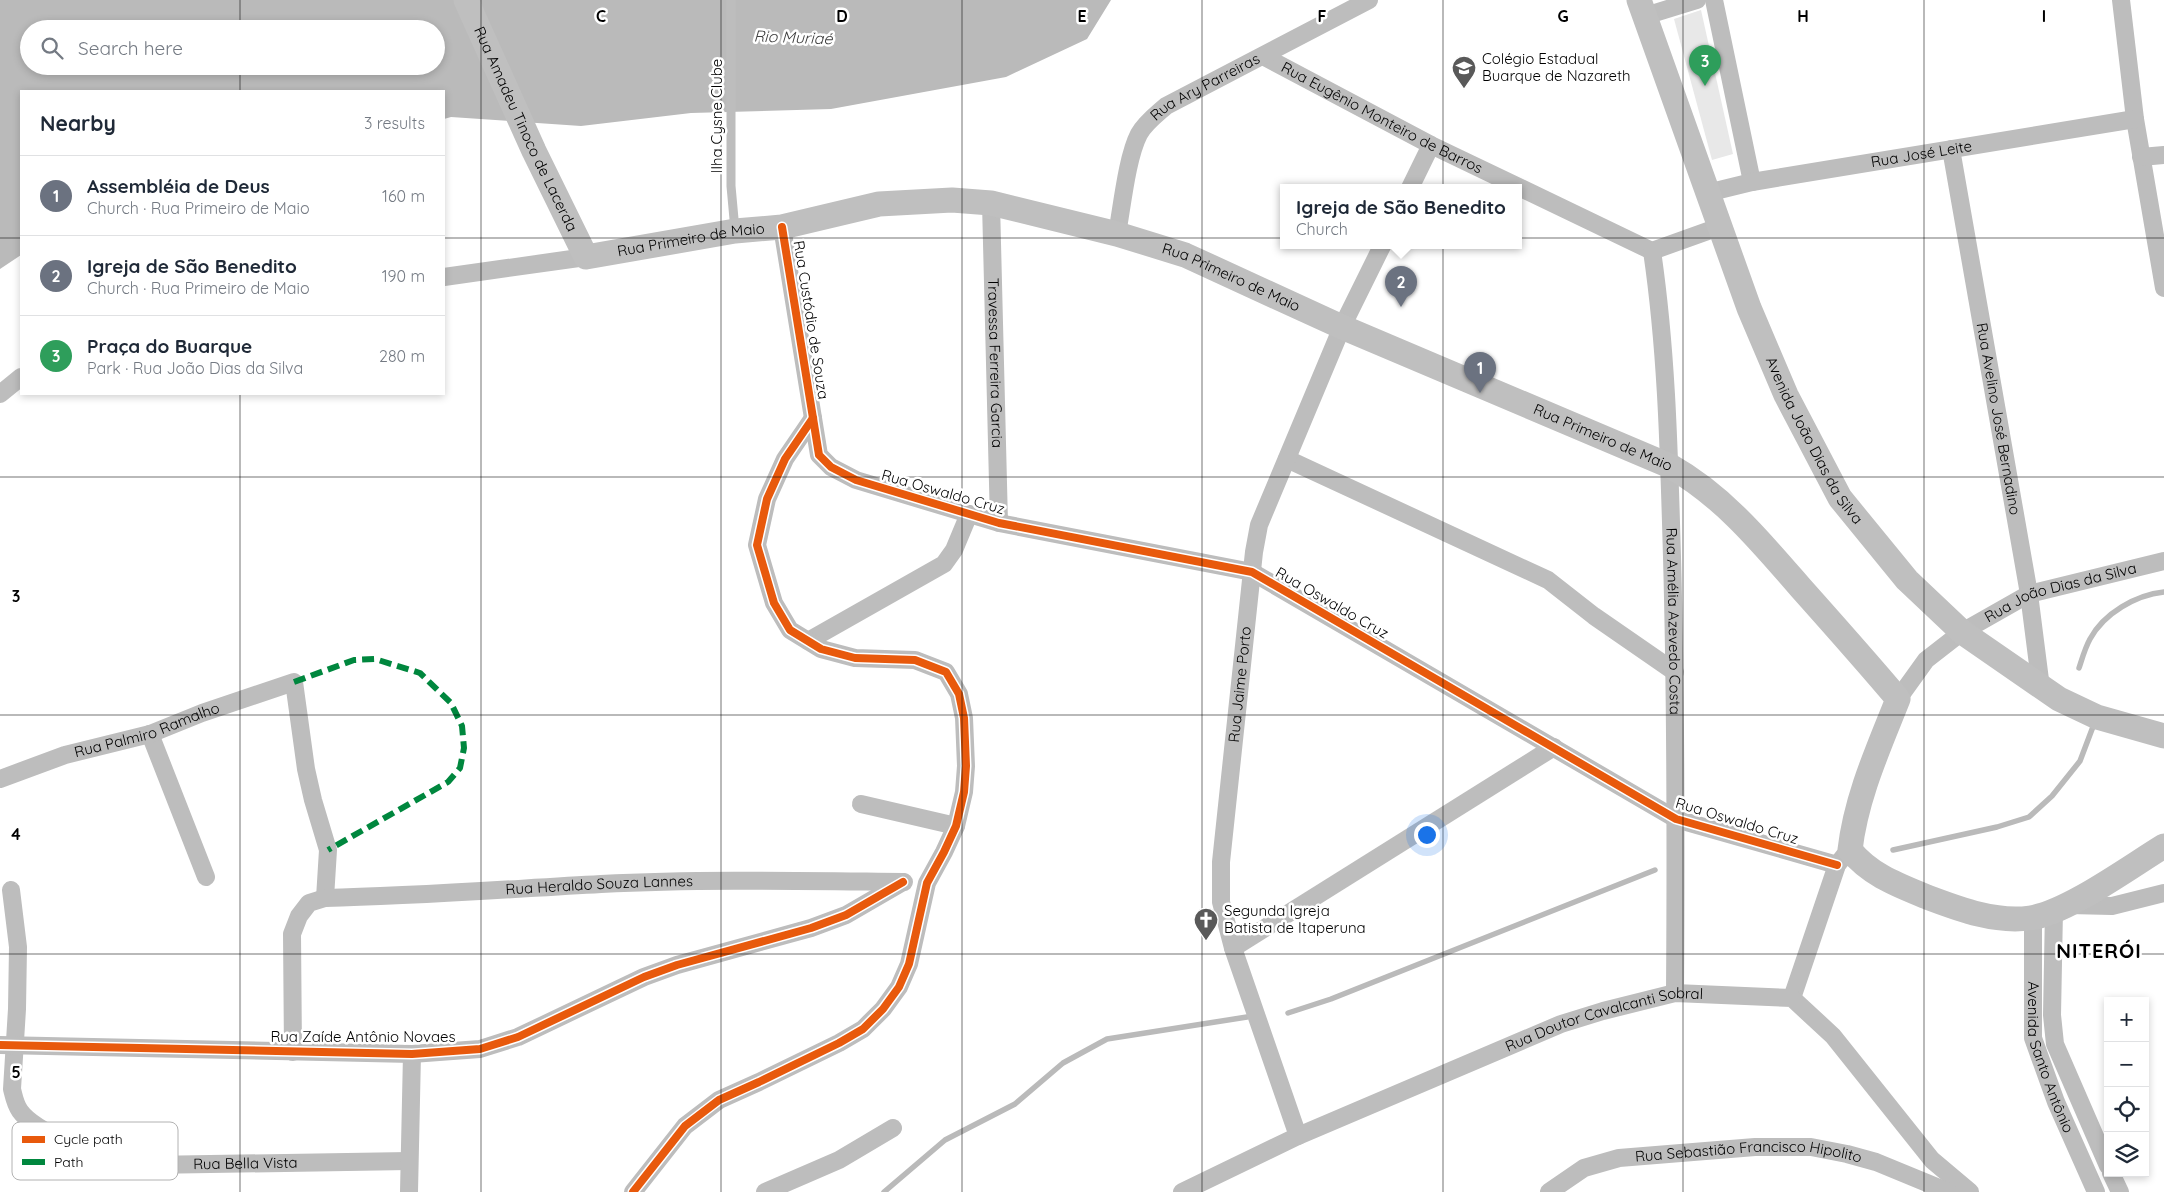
<!DOCTYPE html>
<meta charset="utf-8">
<style>
:root{--surface:#fff;--page:#f6f6f7;--text:#1f2937;--muted:#747a83;--line:#e0e1e3;--accent:#2563eb}
body{margin:0;font-family:Quicksand,sans-serif;background:var(--page);color:var(--text)}
.controls{position:absolute;right:15px;bottom:15px;display:grid;overflow:hidden;border-radius:0px;box-shadow:0 2px 8px #0003}
.controls button{width:45px;height:45px;display:grid;place-items:center;padding:0;border:0;border-bottom:1px solid var(--line);background:var(--surface);color:var(--text);font:25px sans-serif}
.you{position:absolute;left:1426px;top:834px;width:18px;height:18px;margin:-12px;border:4px solid #fff;border-radius:50%;background:#1a73e8;box-shadow:0 0 0 8px #1a73e833}
.badge{display:grid;place-items:center;width:32px;height:32px;border-radius:50%;background:var(--accent);color:#fff;font-size:16px;font-weight:700}
.pin{position:absolute;translate:-50% -41px;filter:drop-shadow(0 1px 2px #0008)}
.pin::after{content:'';position:absolute;top:26px;width:18px;height:15px;background:inherit;clip-path:polygon(0 0,100% 0,50% 100%)}
.popup{position:absolute;left:1280px;top:184px;width:242px;height:65px;box-sizing:border-box;display:grid;place-content:center;border-radius:0px;background:var(--surface);filter:drop-shadow(0 1px 4px #0005);font-size:16px;white-space:nowrap;color:var(--muted)}
.popup b{font-size:19px;color:var(--text)}
.popup::after{content:'';position:absolute;left:50%;top:100%;margin-left:-10px;border:10px solid transparent;border-top-color:var(--surface)}
.list{margin:0;padding:0;list-style:none}
h2{display:flex;justify-content:space-between;align-items:center;height:65px;margin:0;padding:0 20px;font-size:21px}
h2 small{font-size:16px;font-weight:400;color:var(--muted)}
.list li{display:grid;grid-template-columns:32px 1fr auto;gap:15px;align-items:center;box-sizing:border-box;height:80px;padding:0 20px;border-top:1px solid var(--line)}
.list b{display:block;font-size:19px;white-space:nowrap}
.list p{margin:0;font-size:16px;white-space:nowrap;color:var(--muted)}
.list em{font-size:16px;font-style:normal;color:var(--muted)}
.icon{flex:none;width:28px;height:28px;fill:none;stroke:currentColor;stroke-width:2;stroke-linecap:round;stroke-linejoin:round}
.map{position:relative;flex:none;width:2164px;height:1192px;overflow:hidden}
.search{position:absolute;background:var(--surface);box-shadow:0 2px 8px #0003;left:20px;top:20px;width:425px;height:55px;display:flex;align-items:center;gap:12px;box-sizing:border-box;padding:0 18px;border-radius:28px;color:var(--muted);font-size:19px}
.panel{position:absolute;background:var(--surface);box-shadow:0 2px 8px #0003;left:20px;top:90px;width:425px;height:305px;border-radius:0px}
.map>svg:first-child{display:block}
.green{fill:#e8e8e8}
.water{fill:#bababa;fill-rule:evenodd}
.lines{fill:none;stroke-linecap:round;stroke-linejoin:round}
.stream{stroke:#bababa;stroke-width:5.5}
.service{stroke:#bdbdbd;stroke-width:9}
.minor{stroke:#bdbdbd;stroke-width:18}
.secondary{stroke:#bfbfbf;stroke-width:25}
.quiet{stroke:#00873e;stroke-width:6;stroke-dasharray:12 6;stroke-linecap:butt}
.cycleway-casing{stroke:#fff;stroke-width:11}
.cycleway{stroke:#e8590c;stroke-width:8}
.grid{fill:none;stroke:#000;stroke-width:1;stroke-opacity:0.55}
.labels{text-anchor:middle;stroke-width:5;stroke-linejoin:round;paint-order:stroke}
.poi-label{font-size:15px;fill:#000;stroke:#fff;text-anchor:start}
.street-label{font-size:15px;fill:#000;stroke:#fff}
.water-label{font-size:16px;font-style:italic;fill:#3d3d3d;stroke:#fff}
.district-label{font-size:20px;font-weight:bold;letter-spacing:1px;fill:#000;stroke:#fff}
.key{fill:#fff;stroke:#b2b2b2;stroke-width:1}
.key-label{font-size:14px;fill:#000}
.grid-label{font-size:16px;text-anchor:middle;font-weight:bold;fill:#000;stroke:#fff;stroke-width:5;stroke-linejoin:round;paint-order:stroke}
</style>
<div class="map">
<svg width="2164" height="1192" viewBox="0 0 2164 1192">
<rect width="100%" height="100%" fill="#fff"/>
<polygon class="green" points="1701,10 1733,154 1712,160 1674,19"/>
<path class="water" d="M0,0h1111l-24,39 -81,38 -175,32 -140,4 -110,13 -130,-9 -7,2v-28h-423v164l-21,14zM29,29h407v37h-407z"/>
<g class="lines">
<g class="stream">
<path d="M2079,668c3,-9 6,-20 11,-29 14,-26 46,-44 74,-47"/>
<polyline points="1893,850 1997,827 2029,817 2052,796 2080,761 2094,724"/>
<polyline points="1288,1013 1331,999 1655,870"/>
<polyline points="884,1192 945,1140 1015,1104 1063,1063 1107,1039 1247,1017"/>
</g>
<polyline class="service" points="731,0 731,186 735,230"/>
<g class="minor">
<polyline points="1714,0 1752,182"/>
<polyline points="2121,0 2135,119 2164,288"/>
<polyline points="1645,16 1697,0"/>
<path id="s1" d="M1263,56l168,89 221,106 67,-24"/>
<path id="s2" d="M1951,149l78,445 12,94"/>
<polyline points="2141,157 2164,155"/>
<polyline points="1410,188 1431,145"/>
<path id="s3" d="M1707,193l45,-11 383,-63"/>
<path id="s4" d="M991,203l8,320"/>
<polyline points="782,227 819,455 831,467 856,480 999,523 1252,572 1676,819 1837,865"/>
<path id="s5" d="M1117,234c5,-27 10,-77 22,-100 6,-11 18,-20 27,-28l203,-106"/>
<path id="s6" d="M1652,251c15,102 17,204 20,306 4,145 4,291 3,436"/>
<polyline points="444,277 586,257"/>
<polyline points="0,394 21,377"/>
<polyline points="1287,459 1548,580 1594,616 1675,672"/>
<polyline points="808,641 944,564 954,550 969,514"/>
<path id="s7" d="M1898,699l28,-39 36,-28 67,-38 135,-33"/>
<polyline points="150,734 206,877"/>
<path id="s8" d="M0,779l65,-24 85,-21 52,-21 92,-31 12,87 7,31 15,50 -3,48"/>
<polyline points="861,804 956,826"/>
<path id="s9" d="M11,890l7,57 -1,62 -5,80c2,8 3,15 8,22 15,21 73,43 99,50 9,3 20,3 30,4l260,-4"/>
<polyline points="2069,905 2112,906 2164,893"/>
<polyline points="2054,910 2052,1015 2055,1044 2108,1166"/>
<path id="s10" d="M2033,918v120l23,64 40,90"/>
<polyline points="1233,948 1554,747"/>
<polyline points="1792,998 1837,865 1844,856"/>
<polyline points="0,1045 412,1054 480,1049 518,1037 644,977 677,965 811,928 846,915 903,882"/>
<path id="s11" d="M293,1052l-1,-118 7,-18 10,-13 16,-5c92,-2 184,-9 276,-14 101,-5 202,-3 303,-2"/>
<path id="s12" d="M1298,1136l-65,-188 -12,-46v-40l33,-310 5,-27 83,-198 40,-81"/>
<polyline points="2111,1173 2120,1192"/>
<polyline points="409,1192 412,1054"/>
<polyline points="633,1192 685,1126 719,1100 759,1082 839,1043 863,1029 883,1009 899,987 909,964 927,883 944,852 956,826 964,792 966,766 964,718 959,694 946,672 915,660 855,658 821,649 790,630 774,603 757,545 767,499 785,459 813,418"/>
<polyline points="765,1192 839,1160 893,1128"/>
<path id="s13" d="M1182,1192l116,-56 263,-112 42,-13 72,-18 117,5 41,38 99,124 38,32"/>
<path id="s14" d="M1549,1192l35,-24 35,-10 136,-11h56l36,7 29,8 73,30"/>
</g>
<g class="secondary">
<path id="s15" d="M466,0l68,151 52,106 149,-26 47,-4 97,-23 73,-4 39,3 126,31 68,21 157,72 328,139c52,29 91,76 130,121 33,37 66,74 98,112 -19,48 -42,98 -48,151 20,25 48,35 77,47 32,12 68,26 103,21 37,-5 101,-52 134,-72"/>
<path id="s16" d="M1639,0l110,308 37,87 54,103 67,82 55,52 97,67 38,18 67,19"/>
</g>
<polyline class="quiet" points="294,682 354,660 375,659 420,673 451,703 462,726 464,748 460,768 448,782 328,850"/>
<defs>
<g id="cycleway">
<polyline points="782,227 819,455 831,467 856,480 999,523 1252,572 1676,819 1837,865"/>
<polyline points="0,1045 412,1054 480,1049 518,1037 644,977 677,965 811,928 846,915 903,882"/>
<polyline points="633,1192 685,1126 719,1100 759,1082 839,1043 863,1029 883,1009 899,987 909,964 927,883 944,852 956,826 964,792 966,766 964,718 959,694 946,672 915,660 855,658 821,649 790,630 774,603 757,545 767,499 785,459 813,418"/>
</g>
</defs>
<use href="#cycleway" class="cycleway-casing"/>
<use href="#cycleway" class="cycleway"/>
</g>
<path class="grid" d="M240,0v29M481,0v1192M721,0v1192M962,0v1192M1202,0v1192M1443,0v1192M1683,0v1192M1924,0v1192M240,66v25M0,238h21M444,238h1720M240,394v798M0,477h2164M0,715h2164M0,954h2164"/>
<defs>
<symbol id="school-pin" viewBox="-11 -11 22 30"><path d="M0 17L-7.5 6A9.5 9.5 0 1 1 7.5 6Z" fill="#595959" stroke="#fff"/><path d="M0-5L7-2L0 1L-7-2ZM-4 1L0 2.5L4 1V4Q0 6-4 4Z" fill="#fff"/></symbol>
<symbol id="church-pin" viewBox="-11 -11 22 30"><path d="M0 17L-7.5 6A9.5 9.5 0 1 1 7.5 6Z" fill="#595959" stroke="#fff"/><path d="M-1.2-6h2.4v3.5h3.3v2.4h-3.3V6h-2.4V-.1h-3.3v-2.4h3.3Z" fill="#fff"/></symbol>
</defs>
<g fill-rule="evenodd">
<use href="#school-pin" x="1450" y="54" width="28" height="38"/>
<use href="#church-pin" x="1192" y="906" width="28" height="38"/>
</g>
<g class="labels">
<g class="poi-label">
<text x="1482" y="64">Colégio Estadual<tspan x="1482" dy="17">Buarque de Nazareth</tspan></text>
<text x="1224" y="916">Segunda Igreja<tspan x="1224" dy="17">Batista de Itaperuna</tspan></text>
</g>
<g class="street-label">
<text dy="5" stroke="none"><textPath href="#s5" startOffset="185">Rua Ary Parreiras</textPath></text>
<text transform="translate(717 116) rotate(-90)" y="5">Ilha Cysne Clube</text>
<text dy="5" stroke="none"><textPath href="#s1" startOffset="134">Rua Eugênio Monteiro de Barros</textPath></text>
<text dy="5" stroke="none"><textPath href="#s15" startOffset="142">Rua Amadeu Tinoco de Lacerda</textPath></text>
<text dy="5" stroke="none"><textPath href="#s3" startOffset="218">Rua José Leite</textPath></text>
<text dy="5" stroke="none"><textPath href="#s15" startOffset="390">Rua Primeiro de Maio</textPath></text>
<text dy="5" stroke="none"><textPath href="#s15" startOffset="946">Rua Primeiro de Maio</textPath></text>
<text transform="translate(811 320) rotate(81)" y="5">Rua Custódio de Souza</text>
<text dy="5" stroke="none"><textPath href="#s4" startOffset="160">Travessa Ferreira Garcia</textPath></text>
<text dy="5" stroke="none"><textPath href="#s2" startOffset="274">Rua Avelino José Bernadino</textPath></text>
<text dy="5" stroke="none"><textPath href="#s15" startOffset="1351">Rua Primeiro de Maio</textPath></text>
<text dy="5" stroke="none"><textPath href="#s16" startOffset="475">Avenida João Dias da Silva</textPath></text>
<text transform="translate(943 492) rotate(16)" y="5">Rua Oswaldo Cruz</text>
<text dy="5" stroke="none"><textPath href="#s7" startOffset="201">Rua João Dias da Silva</textPath></text>
<text transform="translate(1332 603) rotate(30)" y="5">Rua Oswaldo Cruz</text>
<text dy="5" stroke="none"><textPath href="#s6" startOffset="371">Rua Amélia Azevedo Costa</textPath></text>
<text dy="5" stroke="none"><textPath href="#s12" startOffset="465">Rua Jaime Porto</textPath></text>
<text dy="5" stroke="none"><textPath href="#s8" startOffset="155">Rua Palmiro Ramalho</textPath></text>
<text transform="translate(1737 821) rotate(17)" y="5">Rua Oswaldo Cruz</text>
<text dy="5" stroke="none"><textPath href="#s11" startOffset="445">Rua Heraldo Souza Lannes</textPath></text>
<text dy="5" stroke="none"><textPath href="#s13" startOffset="458">Rua Doutor Cavalcanti Sobral</textPath></text>
<text x="363" y="1042">Rua Zaíde Antônio Novaes</text>
<text dy="5" stroke="none"><textPath href="#s10" startOffset="142">Avenida Santo Antônio</textPath></text>
<text dy="5" stroke="none"><textPath href="#s14" startOffset="209">Rua Sebastião Francisco Hipolito</textPath></text>
<text dy="5" stroke="none"><textPath href="#s9" startOffset="462">Rua Bella Vista</textPath></text>
</g>
<g class="water-label">
<text transform="translate(793 37) rotate(2)" y="6">Rio Muriaé</text>
</g>
<g class="district-label">
<text x="2099" y="958">NITERÓI</text>
</g>
</g>
<rect x="12" y="1122" width="166" height="58" rx="8" class="key"/>
<rect x="22" y="1136" width="23" height="7" fill="#e8590c"/>
<rect x="22" y="1159" width="23" height="6" fill="#00873e"/>
<g class="key-label">
<text x="54" y="1144">Cycle path</text>
<text x="54" y="1167">Path</text>
</g>
<g class="grid-label">
<text x="601" y="22">C</text>
<text x="842" y="22">D</text>
<text x="1082" y="22">E</text>
<text x="1322" y="22">F</text>
<text x="1563" y="22">G</text>
<text x="1803" y="22">H</text>
<text x="2044" y="22">I</text>
<text x="16" y="602">3</text>
<text x="16" y="840">4</text>
<text x="16" y="1078">5</text>
</g>
</svg>
<div class="controls">
<button>+</button>
<button>−</button>
<button><svg class="icon" aria-label="locate" viewBox="0 0 24 24"><circle cx="12" cy="12" r="6"/><path d="M12 2v4M12 18v4M2 12h4M18 12h4"/></svg></button>
<button><svg class="icon" aria-label="layers" viewBox="0 0 24 24"><path d="M12 4l9 5-9 5-9-5zM3 14l9 5 9-5"/></svg></button>
</div>
<div class="you"></div>
<div class="pin badge" style="left:1480px;top:393px;background:#6b7280">1</div>
<div class="pin badge" style="left:1401px;top:307px;background:#6b7280">2</div>
<div class="popup"><b>Igreja de São Benedito</b>Church</div>
<div class="pin badge" style="left:1705px;top:86px;background:#2e9e5b">3</div>
<div class="search"><svg class="icon" aria-label="search" viewBox="0 0 24 24"><circle cx="10" cy="10" r="6"/><path d="M15 15l6 6"/></svg>Search here</div>
<section class="panel">
<h2>Nearby<small>3 results</small></h2>
<ul class="list">
<li><span class="badge" style="background:#6b7280">1</span><div><b>Assembléia de Deus</b><p>Church · Rua Primeiro de Maio</p></div><em>160 m</em></li>
<li><span class="badge" style="background:#6b7280">2</span><div><b>Igreja de São Benedito</b><p>Church · Rua Primeiro de Maio</p></div><em>190 m</em></li>
<li><span class="badge" style="background:#2e9e5b">3</span><div><b>Praça do Buarque</b><p>Park · Rua João Dias da Silva</p></div><em>280 m</em></li>
</ul>
</section>
</div>
